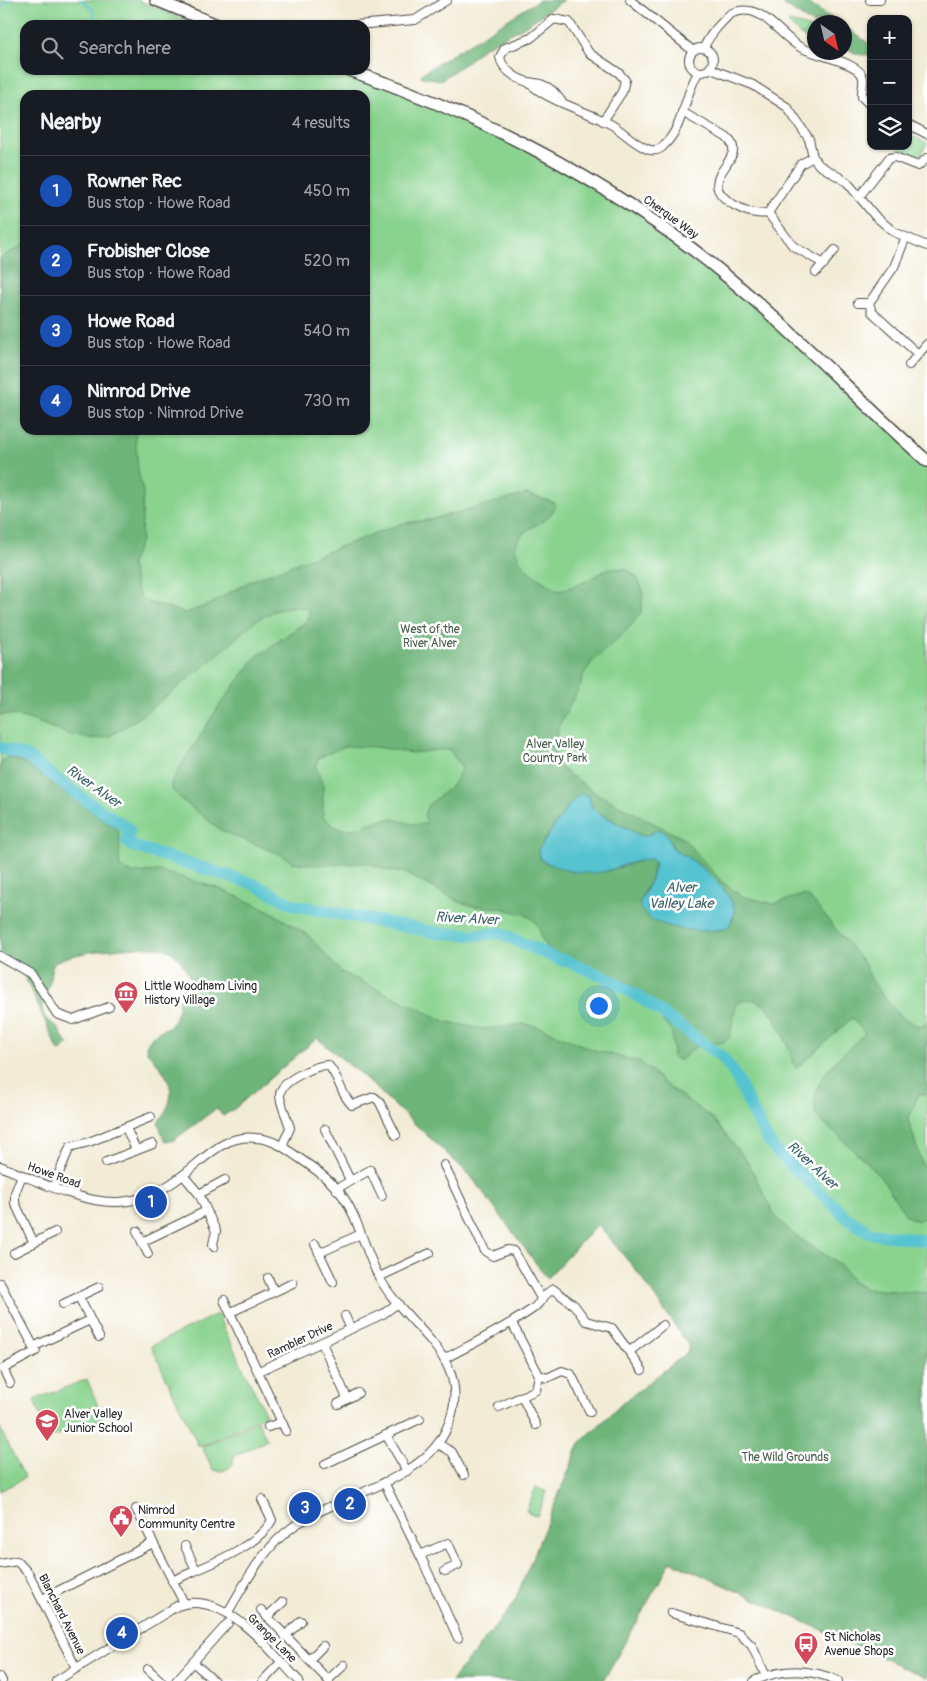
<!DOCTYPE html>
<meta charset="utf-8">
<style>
:root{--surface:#171b24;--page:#20242c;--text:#f1f3f6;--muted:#9ea1a6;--line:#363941;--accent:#d1495b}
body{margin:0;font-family:Pangolin,sans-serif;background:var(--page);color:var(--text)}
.controls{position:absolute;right:15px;top:15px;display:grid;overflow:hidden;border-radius:10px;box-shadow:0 1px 4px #0004}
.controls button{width:45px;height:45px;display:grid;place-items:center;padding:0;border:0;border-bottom:1px solid var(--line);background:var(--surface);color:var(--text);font:25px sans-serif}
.compass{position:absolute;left:807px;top:15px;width:45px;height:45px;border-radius:50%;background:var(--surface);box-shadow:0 1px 4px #0004;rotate:146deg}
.you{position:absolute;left:598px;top:1005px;width:18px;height:18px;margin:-12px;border:4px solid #fff;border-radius:50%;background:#1a73e8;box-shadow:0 0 0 8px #1a73e833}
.badge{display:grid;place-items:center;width:32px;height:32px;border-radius:50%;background:var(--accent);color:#fff;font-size:16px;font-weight:700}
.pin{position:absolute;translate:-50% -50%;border:2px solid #fff;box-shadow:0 1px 5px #0006}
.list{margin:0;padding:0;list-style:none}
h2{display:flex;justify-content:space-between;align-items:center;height:65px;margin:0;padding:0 20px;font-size:21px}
h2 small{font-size:16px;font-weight:400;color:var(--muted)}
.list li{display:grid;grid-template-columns:32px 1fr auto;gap:15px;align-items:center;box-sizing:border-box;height:70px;padding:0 20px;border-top:1px solid var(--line)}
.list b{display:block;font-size:19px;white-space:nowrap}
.list p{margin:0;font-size:16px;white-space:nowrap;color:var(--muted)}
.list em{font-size:16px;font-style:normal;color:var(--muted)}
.icon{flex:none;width:28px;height:28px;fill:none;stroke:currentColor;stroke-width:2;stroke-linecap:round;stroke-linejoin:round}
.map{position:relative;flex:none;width:927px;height:1681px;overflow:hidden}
.search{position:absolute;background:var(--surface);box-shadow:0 1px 4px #0004;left:20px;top:20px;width:350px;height:55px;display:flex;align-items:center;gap:12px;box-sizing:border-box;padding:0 18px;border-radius:15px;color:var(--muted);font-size:19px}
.panel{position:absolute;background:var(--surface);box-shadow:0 1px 4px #0004;left:20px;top:90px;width:350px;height:345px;border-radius:15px}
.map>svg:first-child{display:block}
.green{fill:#89d38f;stroke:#5a7f5d;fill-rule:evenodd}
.forest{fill:#6eb57a;stroke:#4c7052;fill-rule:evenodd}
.water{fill:#57c3d0;stroke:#41777e}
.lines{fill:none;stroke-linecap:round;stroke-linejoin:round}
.stream{stroke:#57c3d0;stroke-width:2}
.river{stroke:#57c3d0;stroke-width:12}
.street-casing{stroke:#494844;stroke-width:10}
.secondary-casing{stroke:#494844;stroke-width:14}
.street{stroke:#fff;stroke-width:8}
.secondary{stroke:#fff;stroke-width:11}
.labels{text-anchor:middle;stroke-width:5;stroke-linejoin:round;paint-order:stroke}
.street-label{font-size:12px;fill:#2b2b2b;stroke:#fff}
.park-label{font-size:12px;fill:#475d49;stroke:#fff}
.poi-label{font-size:12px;fill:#2b2b2b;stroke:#fff;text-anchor:start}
.water-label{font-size:14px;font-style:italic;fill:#3a6065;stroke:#fff}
</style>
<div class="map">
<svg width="927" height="1681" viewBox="0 0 927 1681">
<rect width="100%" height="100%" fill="#fff"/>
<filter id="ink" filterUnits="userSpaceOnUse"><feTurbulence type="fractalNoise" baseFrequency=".02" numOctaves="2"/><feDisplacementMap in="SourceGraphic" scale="10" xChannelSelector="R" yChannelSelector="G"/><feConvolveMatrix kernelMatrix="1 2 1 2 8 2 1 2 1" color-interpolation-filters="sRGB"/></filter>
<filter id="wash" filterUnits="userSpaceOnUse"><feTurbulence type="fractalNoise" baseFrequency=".0096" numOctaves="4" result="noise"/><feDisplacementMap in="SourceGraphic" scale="20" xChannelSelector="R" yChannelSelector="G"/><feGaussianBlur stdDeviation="1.12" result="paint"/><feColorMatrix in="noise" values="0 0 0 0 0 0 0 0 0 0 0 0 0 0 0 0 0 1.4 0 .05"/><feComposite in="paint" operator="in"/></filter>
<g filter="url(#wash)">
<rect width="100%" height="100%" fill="#f2ebd5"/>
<g class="green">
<path d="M0,0h138l57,25h-170v45h319l38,11 183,84 113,73 249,223v1217l-256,-117 -68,120h-152l62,-76 67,-162 46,-43 61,-47 2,-7 -50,-72 -41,-50 -51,54 -77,-103 -105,-97 -48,-40 -83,71 -57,-221 -177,52zM25,95h340v335h-340z"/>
<polygon points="790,22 808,27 814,32 814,44 798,33 788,23"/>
<polygon points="908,134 927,143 917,161 898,151 900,146 908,146"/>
<polygon points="217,1314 266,1415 199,1447 151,1346"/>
<polygon points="87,1379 103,1418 49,1439 34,1400"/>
<path d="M258,1421l9,19 -34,17v7c-6,7 -11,8 -20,6l-11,-23z"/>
<polygon points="0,1428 25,1478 0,1491"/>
<polygon points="536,1487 547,1492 537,1516 526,1511"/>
</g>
<g class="forest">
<polygon points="539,0 564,0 525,26 483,48 467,62 441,80 422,77 421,74"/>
<polygon points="777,0 803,0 838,22 814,22 814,25"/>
<path d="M845,27l26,18v9c-12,3 -17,-1 -26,-7z"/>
<path d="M25,243v187h110l3,41 5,20 -2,49 -10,24 5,23 4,10 5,4 40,12 21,-7 46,-26 151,-57 25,-3 99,-26 28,9c-3,19 -19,19 -31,30 -4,3 -7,9 -9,14 4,23 25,32 44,44l19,-6 32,-17 16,1 11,8 6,14 -2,22 -12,15 -37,34 -9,13 -2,9 -22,42 -5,23 5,18 35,25 90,47 37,42 20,15 32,8 30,-9 6,2 55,66 8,18 27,35 19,10 9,-2v70h-8l-11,26 15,46h4v50l-9,5 -12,-5 -21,-33 -16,-19 -53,-48c-8,-38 24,-58 49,-83l-13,-15 -56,51c-9,-23 -25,-87 -60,-65l-6,33 -5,5 -30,5 -15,14 -7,-4 -1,-25 -37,-44 -18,-10 -69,-29 -7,-12 -2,-10 -6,-8 -9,-5 -24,-6 -27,-2 -13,-4 -55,-29 -16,-2 -21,-8 -53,2 -23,-3 -10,-7 -60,-24 -41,-32 -9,-9 -1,-8 48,-76 37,-49 52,-37 1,-10c-13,-7 -29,-2 -43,5 -15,7 -30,24 -44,36 -34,28 -68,57 -105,81 -36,23 -80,-21 -117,-17v-456zM345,746l31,1 35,6 38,-4 13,19 -10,18 -24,19 -4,9 3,9c-14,5 -24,-4 -38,-4 -16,0 -30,12 -46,10 -9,-1 -15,-7 -20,-13v-30l-7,-19 2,-9zM580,794l9,5 3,8 5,5 44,24h6l8,-6 15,12 4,7 25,16 22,24 9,11 5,11 -3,11 -12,8h-24l-34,-6 -20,-29 9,-16 3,-18 -3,-3c-14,2 -27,9 -41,12 -22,6 -50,-1 -69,-10l-3,-10 31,-45z"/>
<path d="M6,757l15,4 97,69c4,13 0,24 2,37l13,6 25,-2 16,4 46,14 48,21 40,25 33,37 106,50 37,7 40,-5 13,2 54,23 49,13 16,13 6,7 51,37 36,45 26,52 18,18 48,31 12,17 13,7 61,4v385l-256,-117 -68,120h-152l62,-76 67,-162 46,-43 61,-47 2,-7 -50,-72 -41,-50 -51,54 -77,-103 -105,-97 -48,-40 -83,71 -11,7 -6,-8 -43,32 -9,2 -7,-20c23,-28 12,-46 -11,-70l-1,-6c12,-26 30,-6 33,-47l15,-13c-7,-13 -12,-29 -26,-36 -15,-8 -100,2 -112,12 -6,5 -5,11 -6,18 -1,13 -14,28 -3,40 2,2 6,4 9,6 6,6 6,13 13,18l-10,8 -36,-79 -23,-9v-199z"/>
</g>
<path class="water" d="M580,794l8,1 4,12 5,5 44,24h6l11,-7c14,5 8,12 16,20 4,4 11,6 16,10 16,11 41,33 45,52l-6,16c-20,9 -85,2 -90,-23l12,-25 4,-15 -4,-5c-12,1 -26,6 -38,10 -26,9 -49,2 -72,-9l-3,-10 31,-45z"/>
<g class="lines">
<g class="stream">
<polyline points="81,0 93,10 95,19"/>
<polyline points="0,7 11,0"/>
</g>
<polyline class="river" points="0,748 26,756 81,797 129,829 127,841 132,846 254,884 294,905 438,933 474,935 500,933 555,958 569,962 608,978 648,1003 721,1056 734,1073 765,1136 774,1149 848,1219 871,1233 927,1241"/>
</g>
</g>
<g filter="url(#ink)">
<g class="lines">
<defs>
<g id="street">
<polyline points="630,0 692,50"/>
<polyline points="870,0 880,0"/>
<polyline points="356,25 415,20 447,0"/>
<path d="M704,47c6,-13 16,-23 26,-33 31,-14 45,18 70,33 13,8 61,15 63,31 1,7 -2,13 -1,19l9,9"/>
<circle cx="701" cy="60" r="12"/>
<polyline points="711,69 753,85 787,107 809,139 813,157 819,165 847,182 875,216 894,232 927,246"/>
<path d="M528,82c24,22 56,27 84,43 12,7 24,21 38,25 6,1 11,-1 14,-5 20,-18 20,-50 34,-72"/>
<path d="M563,103c-6,-7 -11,-15 -20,-18 -5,-2 -10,-2 -15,-3 -12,-3 -26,-13 -28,-25l5,-9 26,-10 23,-19 15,3 20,31 30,20 6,7 -3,12 -19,29"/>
<path d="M682,112l44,25c28,22 -38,41 8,68 11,6 21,10 34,8l33,-49 12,-7"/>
<polyline points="908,124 927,134"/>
<polyline points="859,197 889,158 895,157 918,166 927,158"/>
<polyline points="768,213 793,246 824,264"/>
<polyline points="905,239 894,267 869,303 872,312 918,354"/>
<polyline points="816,272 835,250"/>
<polyline points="858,303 869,303"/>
<polyline points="909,365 927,344"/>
<polyline points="0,956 31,974 57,1014 73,1020 109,1007"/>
<polyline points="126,1128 136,1150"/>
<polyline points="325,1129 350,1180"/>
<path d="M282,1146l8,-18c-2,-9 -11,-26 -10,-34 1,-13 36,-29 48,-29 11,11 12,29 24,40l22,-8 5,4 17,34"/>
<polyline points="106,1162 153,1144"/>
<polyline points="444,1165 485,1251 493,1256 508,1250 514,1251 542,1300"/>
<path d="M0,1166c32,13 84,38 118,36 24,-1 46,-12 65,-27 23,-17 41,-41 73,-37 17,1 29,10 43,20 15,10 32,22 43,37 17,24 23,56 37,82 27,52 102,83 66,155 -25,51 -107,63 -151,94 -31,22 -47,54 -66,86"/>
<polyline points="22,1175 15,1193 15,1203 34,1243"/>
<polyline points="183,1175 199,1194 216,1231 213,1244 214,1247"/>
<polyline points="53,1187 70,1147 89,1142 151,1117"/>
<polyline points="336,1189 370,1170 382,1196"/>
<polyline points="199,1194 225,1180"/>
<polyline points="137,1231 142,1242"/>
<polyline points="315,1244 333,1282"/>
<polyline points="14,1253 55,1232"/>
<polyline points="319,1253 361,1234"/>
<polyline points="148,1254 142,1242 206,1211"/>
<polyline points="379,1277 430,1253"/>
<polyline points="268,1278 274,1292"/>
<polyline points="0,1283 36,1351 3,1369 10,1383"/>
<polyline points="79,1297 99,1337"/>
<polyline points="224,1300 286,1431"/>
<polyline points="63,1304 99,1287"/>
<polyline points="231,1312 293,1283"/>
<polyline points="345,1316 351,1329"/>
<polyline points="512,1323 539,1375 547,1378 562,1371 571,1374 590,1412"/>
<polyline points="322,1343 347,1398"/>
<polyline points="33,1347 90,1320"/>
<polyline points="630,1351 663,1325"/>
<path d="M444,1359c30,-16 59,-30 87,-49 9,-6 13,-16 22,-21l21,16 12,16 26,7 30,42"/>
<polyline points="259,1371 383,1314 398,1303"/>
<polyline points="522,1397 536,1425"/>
<polyline points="338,1404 358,1393"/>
<polyline points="499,1407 536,1390 539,1375"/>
<polyline points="268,1427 282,1422"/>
<polyline points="386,1435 407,1471"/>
<polyline points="438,1444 452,1452 464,1475"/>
<polyline points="325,1464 420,1419"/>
<polyline points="384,1482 420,1555 448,1543 458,1565 445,1571"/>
<polyline points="136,1509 184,1603"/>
<polyline points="185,1546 196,1570"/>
<polyline points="420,1555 458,1638"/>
<polyline points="0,1564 17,1561 29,1574 76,1668"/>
<path d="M172,1581c28,-13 86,-33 100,-61l-10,-21"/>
<polyline points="42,1599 153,1543"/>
<polyline points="261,1610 329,1681"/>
<polyline points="671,1613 739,1633 752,1646 766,1676"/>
<polyline points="267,1617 283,1602"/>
<polyline points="285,1636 301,1621"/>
<polyline points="309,1660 323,1646"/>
<polyline points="193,1662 214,1681"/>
<polyline points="148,1669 161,1681"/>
<polyline points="0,1677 2,1681"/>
<polyline points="328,1680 344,1665"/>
<path d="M56,1681l121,-75c47,-18 93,45 122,75"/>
<polyline points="176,1681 228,1623"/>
<polyline points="263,1681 281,1662"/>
<path d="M754,1681c28,-13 56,-13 84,0"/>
</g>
<g id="secondary">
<polyline points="156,0 217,25"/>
<path d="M349,70c140,48 267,114 381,209 69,57 130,123 197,182"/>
</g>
</defs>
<use href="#street" class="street-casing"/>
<use href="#secondary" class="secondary-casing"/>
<use href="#street" class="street"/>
<use href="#secondary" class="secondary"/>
</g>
</g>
<defs>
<symbol id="museum-pin" viewBox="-11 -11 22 30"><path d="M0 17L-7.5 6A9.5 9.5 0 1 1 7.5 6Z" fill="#d1495b" stroke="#fff"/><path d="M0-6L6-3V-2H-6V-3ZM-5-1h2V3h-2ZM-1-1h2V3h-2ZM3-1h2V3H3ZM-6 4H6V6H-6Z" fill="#fff"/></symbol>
<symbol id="school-pin" viewBox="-11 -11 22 30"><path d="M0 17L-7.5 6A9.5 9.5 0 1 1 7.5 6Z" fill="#d1495b" stroke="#fff"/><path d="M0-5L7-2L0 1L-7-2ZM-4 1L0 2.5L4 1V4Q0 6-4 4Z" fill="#fff"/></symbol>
<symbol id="civic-pin" viewBox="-11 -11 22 30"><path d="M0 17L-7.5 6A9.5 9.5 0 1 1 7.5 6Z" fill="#d1495b" stroke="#fff"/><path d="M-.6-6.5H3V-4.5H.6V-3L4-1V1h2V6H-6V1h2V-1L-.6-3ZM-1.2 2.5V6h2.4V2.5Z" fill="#fff"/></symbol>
<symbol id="bus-pin" viewBox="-11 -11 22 30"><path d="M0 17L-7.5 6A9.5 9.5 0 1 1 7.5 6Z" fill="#d1495b" stroke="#fff"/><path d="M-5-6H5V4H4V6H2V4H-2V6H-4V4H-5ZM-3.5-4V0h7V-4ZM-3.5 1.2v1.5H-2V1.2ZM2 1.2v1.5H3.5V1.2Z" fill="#fff"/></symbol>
</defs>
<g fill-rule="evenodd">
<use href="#museum-pin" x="112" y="979" width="28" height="38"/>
<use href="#school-pin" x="33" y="1407" width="28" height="38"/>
<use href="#civic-pin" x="107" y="1503" width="28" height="38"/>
<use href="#bus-pin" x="792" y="1630" width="28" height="38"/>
</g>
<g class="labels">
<g class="street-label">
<text transform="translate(671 217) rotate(36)" y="4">Cherque Way</text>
<text transform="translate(54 1175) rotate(20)" y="4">Howe Road</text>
<text transform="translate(300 1340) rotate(-25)" y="4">Rambler Drive</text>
<text transform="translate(62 1614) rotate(63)" y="4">Blanchard Avenue</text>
<text transform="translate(272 1638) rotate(45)" y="4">Grange Lane</text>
</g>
<g class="park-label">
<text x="430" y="633">West of the<tspan x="430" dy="14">River Alver</tspan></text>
<text x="555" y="748">Alver Valley<tspan x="555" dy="14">Country Park</tspan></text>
<text x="785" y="1461">The Wild Grounds</text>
</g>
<g class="poi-label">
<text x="144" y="990">Little Woodham Living<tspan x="144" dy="14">History Village</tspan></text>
<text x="64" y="1418">Alver Valley<tspan x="64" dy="14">Junior School</tspan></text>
<text x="138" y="1514">Nimrod<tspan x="138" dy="14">Community Centre</tspan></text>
<text x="824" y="1641">St Nicholas<tspan x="824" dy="14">Avenue Shops</tspan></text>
</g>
<g class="water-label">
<text transform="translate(94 786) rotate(35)" y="5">River Alver</text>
<text x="681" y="892">Alver<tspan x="681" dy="16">Valley Lake</tspan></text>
<text transform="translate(467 918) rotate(3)" y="5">River Alver</text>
<text transform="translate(813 1165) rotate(43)" y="5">River Alver</text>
</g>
</g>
</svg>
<div class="controls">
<button>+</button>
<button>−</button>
<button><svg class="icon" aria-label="layers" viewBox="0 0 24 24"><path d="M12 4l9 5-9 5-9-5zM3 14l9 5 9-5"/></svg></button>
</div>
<svg class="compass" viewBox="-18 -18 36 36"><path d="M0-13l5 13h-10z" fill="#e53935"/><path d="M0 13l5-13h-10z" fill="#9ea1a6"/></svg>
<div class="you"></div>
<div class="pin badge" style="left:151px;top:1202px;background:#1a4fb4">1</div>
<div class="pin badge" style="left:350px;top:1504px;background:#1a4fb4">2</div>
<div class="pin badge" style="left:305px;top:1508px;background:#1a4fb4">3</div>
<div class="pin badge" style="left:122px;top:1633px;background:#1a4fb4">4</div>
<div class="search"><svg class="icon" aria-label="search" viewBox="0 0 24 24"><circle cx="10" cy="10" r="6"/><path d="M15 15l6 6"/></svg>Search here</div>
<section class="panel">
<h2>Nearby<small>4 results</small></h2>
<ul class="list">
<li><span class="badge" style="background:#1a4fb4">1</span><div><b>Rowner Rec</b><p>Bus stop · Howe Road</p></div><em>450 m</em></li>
<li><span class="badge" style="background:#1a4fb4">2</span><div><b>Frobisher Close</b><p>Bus stop · Howe Road</p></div><em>520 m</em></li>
<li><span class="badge" style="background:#1a4fb4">3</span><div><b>Howe Road</b><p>Bus stop · Howe Road</p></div><em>540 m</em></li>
<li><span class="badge" style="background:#1a4fb4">4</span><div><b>Nimrod Drive</b><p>Bus stop · Nimrod Drive</p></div><em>730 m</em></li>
</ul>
</section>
</div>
